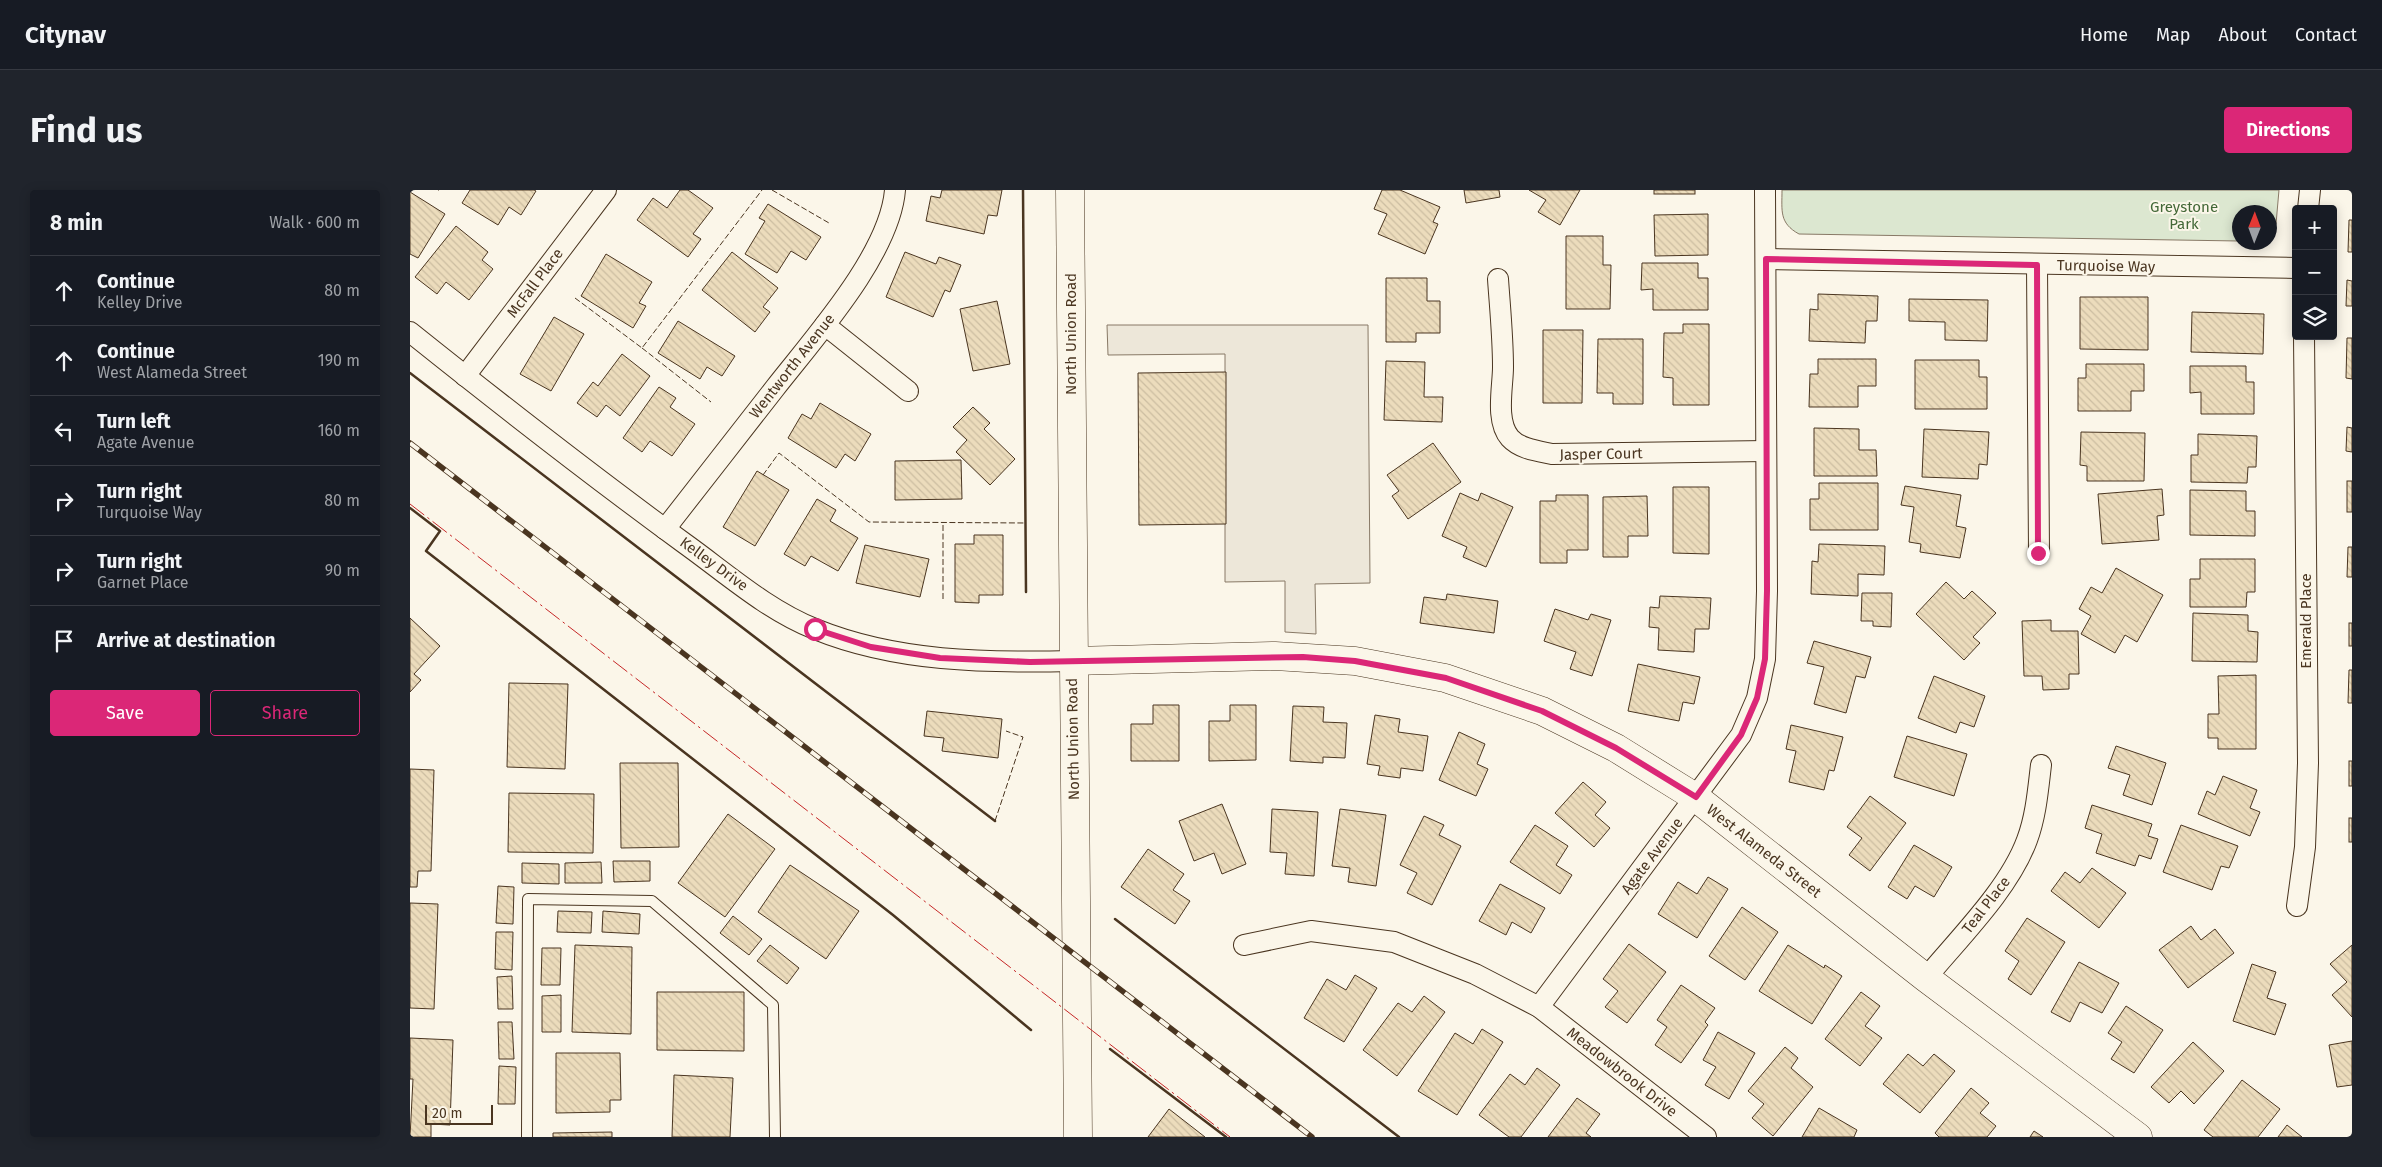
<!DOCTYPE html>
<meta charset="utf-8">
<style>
:root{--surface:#171b24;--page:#20242c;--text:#f1f3f6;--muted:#9ea1a6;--line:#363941;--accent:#db2777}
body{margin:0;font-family:"Fira Sans",sans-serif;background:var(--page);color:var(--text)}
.controls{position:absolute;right:15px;top:15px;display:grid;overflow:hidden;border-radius:5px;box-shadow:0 2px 12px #0003}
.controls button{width:45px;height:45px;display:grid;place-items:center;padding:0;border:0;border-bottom:1px solid var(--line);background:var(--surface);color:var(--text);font:25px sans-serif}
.compass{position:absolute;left:1822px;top:15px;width:45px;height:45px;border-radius:50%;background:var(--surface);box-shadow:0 2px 12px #0003;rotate:1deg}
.scale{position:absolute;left:15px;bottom:12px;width:68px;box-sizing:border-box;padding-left:5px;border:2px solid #4a3520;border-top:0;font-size:14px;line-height:18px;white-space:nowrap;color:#4a3520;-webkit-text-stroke:4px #fbf6e9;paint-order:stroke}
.stop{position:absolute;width:15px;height:15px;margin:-11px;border:4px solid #db2777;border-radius:50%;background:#fff}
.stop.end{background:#db2777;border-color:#fff;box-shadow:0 1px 5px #0008}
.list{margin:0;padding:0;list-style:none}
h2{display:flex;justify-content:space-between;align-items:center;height:65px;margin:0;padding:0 20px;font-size:21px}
h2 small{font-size:16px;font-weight:400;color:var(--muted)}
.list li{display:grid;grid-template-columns:32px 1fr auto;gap:15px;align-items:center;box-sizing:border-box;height:70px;padding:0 20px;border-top:1px solid var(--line)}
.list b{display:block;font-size:19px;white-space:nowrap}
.list p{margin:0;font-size:16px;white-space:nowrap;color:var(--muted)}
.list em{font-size:16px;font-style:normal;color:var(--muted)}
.actions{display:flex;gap:10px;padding:15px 20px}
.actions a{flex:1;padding:11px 0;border:1px solid var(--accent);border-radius:5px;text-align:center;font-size:18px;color:var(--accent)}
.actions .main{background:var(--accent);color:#fff}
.icon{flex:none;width:28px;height:28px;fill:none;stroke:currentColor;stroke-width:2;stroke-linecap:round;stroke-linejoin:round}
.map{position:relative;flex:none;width:1942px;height:947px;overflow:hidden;border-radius:5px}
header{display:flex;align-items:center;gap:30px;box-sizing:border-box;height:70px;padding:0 25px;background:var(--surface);border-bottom:1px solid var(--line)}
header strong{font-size:24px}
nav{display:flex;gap:28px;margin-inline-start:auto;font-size:18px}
.intro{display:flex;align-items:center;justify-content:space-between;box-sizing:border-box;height:120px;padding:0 30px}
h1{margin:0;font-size:35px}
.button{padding:12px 22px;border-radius:5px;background:var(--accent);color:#fff;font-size:18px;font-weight:700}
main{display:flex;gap:30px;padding:0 30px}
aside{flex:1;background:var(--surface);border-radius:5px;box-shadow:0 2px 12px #0003}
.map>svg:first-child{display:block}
.green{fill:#dce7d0;stroke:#887966}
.parking{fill:#ede7d9;stroke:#887966}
.building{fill:url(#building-back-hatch);stroke:#4a3520}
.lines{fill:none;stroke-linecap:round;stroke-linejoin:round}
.lane-casing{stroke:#4a3520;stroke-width:12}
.street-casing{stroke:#4a3520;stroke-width:22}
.secondary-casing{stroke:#4a3520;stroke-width:29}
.lane{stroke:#fbf6e9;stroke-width:10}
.street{stroke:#fbf6e9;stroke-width:20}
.secondary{stroke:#fbf6e9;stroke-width:28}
.rail-casing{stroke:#4a3520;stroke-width:5.5}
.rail{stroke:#fbf6e9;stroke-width:4;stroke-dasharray:11;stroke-linecap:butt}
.fence{stroke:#4a3520;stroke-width:1;stroke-dasharray:6 2.5;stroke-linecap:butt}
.wall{stroke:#4a3520;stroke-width:2.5}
.power{stroke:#c62828;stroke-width:1;stroke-dasharray:18 4 2.5 4;stroke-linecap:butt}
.route{stroke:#db2777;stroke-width:6}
.labels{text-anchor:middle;stroke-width:4;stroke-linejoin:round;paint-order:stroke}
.park-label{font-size:15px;fill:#436837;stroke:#fbf6e9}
.street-label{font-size:15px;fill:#4a3520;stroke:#fbf6e9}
</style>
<header>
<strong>Citynav</strong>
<nav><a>Home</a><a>Map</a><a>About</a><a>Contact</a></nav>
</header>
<div class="intro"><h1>Find us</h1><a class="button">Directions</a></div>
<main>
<aside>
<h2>8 min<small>Walk · 600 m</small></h2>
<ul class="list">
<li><svg class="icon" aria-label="ahead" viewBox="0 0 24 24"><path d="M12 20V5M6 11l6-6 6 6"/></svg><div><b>Continue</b><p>Kelley Drive</p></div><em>80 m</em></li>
<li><svg class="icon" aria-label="ahead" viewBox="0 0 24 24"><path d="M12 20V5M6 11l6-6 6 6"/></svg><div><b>Continue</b><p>West Alameda Street</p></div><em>190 m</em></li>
<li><svg class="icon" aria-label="left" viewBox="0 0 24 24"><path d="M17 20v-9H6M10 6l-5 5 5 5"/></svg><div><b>Turn left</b><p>Agate Avenue</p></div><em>160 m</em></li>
<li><svg class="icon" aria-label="right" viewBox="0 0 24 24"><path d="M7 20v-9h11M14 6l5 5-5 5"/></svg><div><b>Turn right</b><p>Turquoise Way</p></div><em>80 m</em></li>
<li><svg class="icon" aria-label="right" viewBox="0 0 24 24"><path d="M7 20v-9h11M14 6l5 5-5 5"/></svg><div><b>Turn right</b><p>Garnet Place</p></div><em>90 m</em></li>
<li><svg class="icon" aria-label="arrive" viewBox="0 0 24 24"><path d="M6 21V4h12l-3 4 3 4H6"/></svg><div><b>Arrive at destination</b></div></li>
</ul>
<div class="actions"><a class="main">Save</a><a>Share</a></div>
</aside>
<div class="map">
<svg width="1942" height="947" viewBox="0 0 1942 947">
<defs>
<pattern id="building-back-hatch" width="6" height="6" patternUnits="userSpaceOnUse" patternTransform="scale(1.25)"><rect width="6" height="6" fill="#ecdcbc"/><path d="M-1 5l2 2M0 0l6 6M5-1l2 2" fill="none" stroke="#ccbda1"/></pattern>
</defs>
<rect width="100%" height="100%" fill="#fbf6e9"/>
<path class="green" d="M1372,0h497l-3,34 -6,11v-23h-30l-1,29 -440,-7c-20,-11 -17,-23 -17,-44z"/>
<polygon class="parking" points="697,135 958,135 960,393 905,394 906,444 875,442 875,391 815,392 815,164 698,165"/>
<g class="building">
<polygon points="60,0 124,0 126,1 111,25 99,17 88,35 52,13"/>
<polygon points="270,0 278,0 303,18 283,44 291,49 278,67 227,30 243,8 257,18"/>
<polygon points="532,0 592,0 587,26 578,25 574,44 516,31 521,6 530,8"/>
<polygon points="972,0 990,0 1030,17 1023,32 1028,34 1015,64 968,44 977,24 964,19"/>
<polygon points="1054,0 1089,0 1090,7 1056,13"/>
<polygon points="1119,0 1170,0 1150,35 1128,22 1136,10"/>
<rect x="1244" y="0" width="41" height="4"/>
<polygon points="0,2 35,24 8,68 0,64"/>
<polygon points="358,14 411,47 396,70 381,61 367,83 335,64 355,31 349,28"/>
<polygon points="1298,24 1298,65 1245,66 1244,25"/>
<polygon points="1939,30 1942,30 1942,62 1938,62"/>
<polygon points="46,36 78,62 72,70 83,79 59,110 36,92 27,104 5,87"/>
<polygon points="1156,46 1193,46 1193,75 1201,75 1200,119 1156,119"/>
<polygon points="322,62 368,98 353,117 360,122 345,142 292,100"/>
<polygon points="495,62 526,74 529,67 551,75 540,102 535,100 523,127 476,107"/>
<polygon points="196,64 242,92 229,113 236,116 223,138 171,106"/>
<polygon points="1232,73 1288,73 1288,88 1298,88 1298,120 1243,120 1243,99 1231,100"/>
<polygon points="976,88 1017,88 1017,111 1030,111 1030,143 1006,143 1006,152 976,152"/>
<polygon points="1937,90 1942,91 1942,116 1936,116"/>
<polygon points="1408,104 1468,106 1467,131 1456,131 1455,153 1399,151 1400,119 1408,120"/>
<polygon points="1670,107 1738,107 1738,160 1670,159"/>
<polygon points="1499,109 1578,110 1577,151 1535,150 1535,132 1499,131"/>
<polygon points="587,111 600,174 563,181 550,119"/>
<polygon points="1782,122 1854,124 1853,164 1781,162"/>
<polygon points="144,127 174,144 141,201 110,184"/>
<polygon points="268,131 325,166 312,186 297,177 290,189 248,163"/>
<polygon points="1273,134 1299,134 1299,215 1263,215 1263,188 1253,187 1254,143 1273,143"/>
<polygon points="1133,140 1173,140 1172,213 1133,213"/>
<polygon points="1937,148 1942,148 1942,189 1936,188"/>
<polygon points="1188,149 1233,149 1233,214 1203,214 1203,203 1187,203"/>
<polygon points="212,164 240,186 210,226 196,215 187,227 167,213 183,192 188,196"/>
<polygon points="1408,169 1466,169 1466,196 1448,196 1448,217 1399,217 1400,184 1408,184"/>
<polygon points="1505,170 1569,170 1569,187 1577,187 1577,219 1505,219"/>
<polygon points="976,171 1015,172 1014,207 1033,207 1032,232 974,230"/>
<polygon points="1676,174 1734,174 1734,201 1721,201 1721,221 1668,221 1668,188 1676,188"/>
<polygon points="1780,176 1836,176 1836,192 1844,192 1844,224 1791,224 1791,202 1780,203"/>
<polygon points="816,182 816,334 729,335 728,183"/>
<polygon points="249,197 266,208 260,217 285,234 262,266 240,251 232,262 213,248"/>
<polygon points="410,213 461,244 445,271 435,264 426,278 378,248 392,224 401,229"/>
<polygon points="563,217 580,233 574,239 605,269 580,295 546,262 557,250 543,237"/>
<polygon points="1937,237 1942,238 1942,262 1936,261"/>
<polygon points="1404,238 1449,239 1449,260 1466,260 1467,286 1404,286"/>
<polygon points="1514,239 1579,242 1577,275 1569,274 1568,289 1512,287"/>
<polygon points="1671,242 1735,243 1734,291 1677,291 1677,276 1670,275"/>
<polygon points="1788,244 1847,246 1846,277 1838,277 1837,293 1781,292 1781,265 1788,265"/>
<polygon points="1023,253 1051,292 998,329 982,306 989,301 977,285"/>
<polygon points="551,270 552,309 485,310 485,271"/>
<polygon points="347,281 379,300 345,356 313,337"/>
<rect x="1937" y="291" width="5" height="31"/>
<polygon points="1409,293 1468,293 1468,340 1400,340 1400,309 1409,309"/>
<polygon points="1495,296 1551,305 1546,336 1556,338 1550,368 1510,362 1511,354 1499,352 1504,317 1491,315"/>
<polygon points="1263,297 1299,297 1299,364 1263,363"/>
<polygon points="1752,299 1754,325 1747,326 1749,350 1692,354 1688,304"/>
<polygon points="1780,300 1836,301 1836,321 1845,321 1845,346 1780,345"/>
<polygon points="1050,303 1068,311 1071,303 1103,317 1076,377 1053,367 1057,357 1032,346"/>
<polygon points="1146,305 1178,305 1178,360 1157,360 1157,373 1130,373 1130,311 1146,311"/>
<polygon points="1237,306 1238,346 1218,346 1218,367 1193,367 1193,307"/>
<polygon points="407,309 426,320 420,331 448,348 428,381 401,366 395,376 374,364"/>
<polygon points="564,345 593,345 593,405 569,405 569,413 545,412 545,354 564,354"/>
<polygon points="1409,354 1475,356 1474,385 1448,384 1448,406 1401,404 1402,371 1408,372"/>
<polygon points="455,355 519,369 510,407 446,393"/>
<polygon points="1938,357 1942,357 1942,387 1937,387"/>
<polygon points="1790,369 1845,369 1845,402 1837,402 1836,417 1780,417 1780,389 1790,389"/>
<polygon points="1706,378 1753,405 1727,452 1715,445 1705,463 1671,444 1681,426 1669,419 1681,397 1692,403"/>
<polygon points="1536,392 1554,409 1562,401 1586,423 1563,447 1570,453 1554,470 1506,424"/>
<polygon points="1452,403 1482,403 1481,437 1463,436 1463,431 1451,431"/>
<polygon points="1037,404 1088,411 1084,443 1010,433 1014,407 1036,410"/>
<polygon points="1250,406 1301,408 1299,439 1285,439 1284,462 1248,460 1249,438 1239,437 1240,417 1249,418"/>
<polygon points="1145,419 1178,430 1181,424 1201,430 1182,486 1160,479 1166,462 1134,451"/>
<polygon points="1783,423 1838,425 1838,441 1848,442 1847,472 1782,471"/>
<polygon points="0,428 30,456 4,484 11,490 0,502"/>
<polygon points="1641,430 1641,441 1668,441 1669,484 1659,484 1659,499 1633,500 1632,486 1614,486 1612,431"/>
<rect x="1939" y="433" width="3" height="23"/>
<polygon points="1404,451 1461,467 1455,488 1446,486 1436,523 1404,514 1414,477 1397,473"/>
<polygon points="1228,474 1290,487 1284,514 1273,512 1269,531 1218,521"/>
<polygon points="1939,480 1942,480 1942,513 1938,513"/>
<polygon points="1846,485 1846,559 1808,559 1808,548 1798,548 1798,524 1809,524 1808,486"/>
<polygon points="1524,486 1575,506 1564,537 1550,532 1546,543 1508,528"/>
<polygon points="99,493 158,494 155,579 97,577"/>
<polygon points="743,515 769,515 769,571 721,571 721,534 743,534"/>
<polygon points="820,515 846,515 846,570 799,571 799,531 820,531"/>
<polygon points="883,516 914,517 913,532 937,533 935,568 913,567 913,573 880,571"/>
<polygon points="517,521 592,529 588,568 532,561 534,548 514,546"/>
<polygon points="965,525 990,529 988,542 1018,546 1013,581 991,578 990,588 968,585 970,576 957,574"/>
<polygon points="1381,535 1433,547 1424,581 1419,580 1414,600 1379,592 1386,561 1376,559"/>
<polygon points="1049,542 1075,554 1067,574 1078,579 1066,606 1029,590"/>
<polygon points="1497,546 1557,564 1544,606 1484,587"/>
<polygon points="1706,556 1756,573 1742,615 1713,605 1720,585 1698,578"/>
<rect x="1939" y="571" width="3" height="25"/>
<polygon points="210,573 268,573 269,657 211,658"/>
<polygon points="0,579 24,580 21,681 8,681 7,697 0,697"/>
<polygon points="1813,586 1847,600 1840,618 1850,622 1840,646 1788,624 1797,601 1805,605"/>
<polygon points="1173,592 1196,612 1185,625 1200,638 1184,657 1145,623"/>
<polygon points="99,603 184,604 183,663 98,662"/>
<polygon points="1460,606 1496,633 1460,681 1439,665 1452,648 1437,637"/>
<polygon points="812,614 836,674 812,684 804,663 784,671 769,631"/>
<polygon points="1682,615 1742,634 1738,646 1748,649 1741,669 1729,665 1725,676 1686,663 1692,644 1675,638"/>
<polygon points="862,619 908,622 904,686 875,684 877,663 860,662"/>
<polygon points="930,619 976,625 966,696 938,692 940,678 922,676"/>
<polygon points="318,624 365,659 315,727 268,693"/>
<polygon points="1014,626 1034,635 1029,645 1051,656 1022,715 997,703 1007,683 990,675"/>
<rect x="1939" y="628" width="3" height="24"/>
<polygon points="1125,635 1158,656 1146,675 1162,685 1150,704 1100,672"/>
<polygon points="1771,635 1828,656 1819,678 1811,676 1802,700 1753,682"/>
<polygon points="1504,655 1542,677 1524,707 1505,696 1497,709 1478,697"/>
<polygon points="738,659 774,684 763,700 780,711 765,734 711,697"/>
<polygon points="203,671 240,671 240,691 204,692"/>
<polygon points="191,672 192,693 155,693 155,673"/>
<polygon points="112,673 149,674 149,694 112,693"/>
<polygon points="380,675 449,721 416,769 348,722"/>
<polygon points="1682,678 1716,703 1689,738 1641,701 1655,682 1670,693"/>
<polygon points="1298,687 1318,699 1287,748 1248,724 1268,692 1287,704"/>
<polygon points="1090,694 1135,718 1121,743 1102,732 1096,745 1069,731"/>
<polygon points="88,696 104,697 103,734 86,733"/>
<polygon points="0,713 28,714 24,819 0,818"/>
<polygon points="1332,717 1368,742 1335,790 1299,766"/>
<polygon points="148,721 182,722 181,743 147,742"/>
<polygon points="193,721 230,724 229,744 192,742"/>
<polygon points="323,726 352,749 339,765 310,743"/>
<polygon points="1617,728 1655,752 1621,805 1598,789 1609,771 1595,761"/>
<polygon points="1781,736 1791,750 1805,739 1824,763 1778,798 1749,760"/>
<polygon points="86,742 103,742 102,780 85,779"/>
<polygon points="1219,754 1256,782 1217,833 1195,817 1208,801 1193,789"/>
<polygon points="165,755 222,757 221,844 162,842"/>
<polygon points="360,755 389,778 377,794 347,771"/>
<polygon points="1378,755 1414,778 1415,775 1432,786 1402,834 1349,801"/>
<polygon points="1942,755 1942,827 1922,805 1937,792 1920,774"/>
<polygon points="132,758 151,758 150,795 131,795"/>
<polygon points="1669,772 1709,793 1692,823 1670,812 1660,832 1641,822"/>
<polygon points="1842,774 1866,782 1857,808 1876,814 1865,845 1823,831"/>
<polygon points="945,785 967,798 934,852 894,828 917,789 936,800"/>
<polygon points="102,786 103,819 88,819 87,787"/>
<polygon points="1271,795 1305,818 1295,832 1298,835 1271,873 1245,855 1257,837 1247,830"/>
<polygon points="247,802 334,802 334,861 247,860"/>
<polygon points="1451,802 1470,816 1455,836 1472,848 1450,876 1415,849"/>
<polygon points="151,805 151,842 132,842 132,806"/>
<polygon points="1014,806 1035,822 987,886 953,860 988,813 1002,822"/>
<polygon points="1716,816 1753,840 1724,883 1701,869 1712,852 1698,843"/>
<polygon points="88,832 102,832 104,869 89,869"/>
<polygon points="1072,839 1093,852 1047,925 1008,901 1045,843 1063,854"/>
<polygon points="1308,842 1345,863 1319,909 1295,895 1306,877 1293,870"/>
<polygon points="0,848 43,850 40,935 21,934 21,947 0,947 3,889 0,889"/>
<polygon points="1942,851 1942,895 1927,897 1919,855"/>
<polygon points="1783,852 1814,881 1784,914 1771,901 1759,913 1741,897"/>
<polygon points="1375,857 1388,868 1381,878 1403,897 1363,946 1342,928 1354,914 1338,901"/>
<polygon points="146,863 210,863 211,910 200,910 200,922 146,923"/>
<polygon points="1498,864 1513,876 1524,864 1545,881 1510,923 1473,894"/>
<polygon points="89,876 106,877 105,914 88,914"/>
<polygon points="1127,878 1150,895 1111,947 1099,947 1069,925 1100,884 1115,895"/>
<polygon points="264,885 323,888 320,947 262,947"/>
<polygon points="1832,890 1870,919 1848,947 1803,947 1794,940"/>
<polygon points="1561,898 1579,913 1570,923 1586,936 1577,947 1529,947 1525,943"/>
<polygon points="1167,908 1190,924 1176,943 1181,947 1138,947"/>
<polygon points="1409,918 1447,940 1444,947 1392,947"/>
<polygon points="759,919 795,947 738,947"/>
<polygon points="1877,935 1892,947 1868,947"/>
<polygon points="1624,941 1633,947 1620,947"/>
<polygon points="202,942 202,947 143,947 143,943"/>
</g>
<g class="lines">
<defs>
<polyline id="lane" points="117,947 118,709 242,711 363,815 365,947"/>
<g id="street">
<polyline points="1898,19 1900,0"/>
<polyline points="1356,69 1886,78"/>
<polyline points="1627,75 1629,363"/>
<path d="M1088,89c2,29 5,59 5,88 0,20 -8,54 7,71 10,11 28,13 42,16l214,-3"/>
<polyline points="415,135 498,201"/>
<path d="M0,142c90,72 181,143 274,211 42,30 83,67 131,86 81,33 171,34 257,32"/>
<polyline points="55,186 196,0"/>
<path d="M255,339c37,-47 73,-94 110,-141 39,-50 115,-134 120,-198"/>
<polyline points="1887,716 1895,657 1898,573 1894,146"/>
<polyline points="834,755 901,741 984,752 1065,784 1129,817 1296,947"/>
<path d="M1516,788c34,-41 83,-89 101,-138 9,-24 11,-50 14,-75"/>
<polyline points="1129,817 1331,545 1347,508 1355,469 1357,401 1355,0"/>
</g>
<g id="secondary">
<polyline points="660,0 668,947"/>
<polyline points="662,471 865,466 945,471 1035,488 1132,521 1206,558 1285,607 1516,788 1728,947"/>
</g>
</defs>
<use href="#lane" class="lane-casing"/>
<use href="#street" class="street-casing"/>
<use href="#secondary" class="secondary-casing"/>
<use href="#lane" class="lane"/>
<use href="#street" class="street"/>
<use href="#secondary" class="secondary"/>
<defs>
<polyline id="rail" points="0,253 902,947"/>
</defs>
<use href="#rail" class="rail-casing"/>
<use href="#rail" class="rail"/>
<g class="fence">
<polyline points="28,0 29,0"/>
<polyline points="362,0 419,33"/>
<polyline points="165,108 232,158 352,0"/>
<polyline points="232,158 301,212"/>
<polyline points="353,285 369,263 459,332 616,333"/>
<polyline points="533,409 533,332"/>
<polyline points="585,631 613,547 596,541"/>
</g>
<g class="wall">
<polyline points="613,0 616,402"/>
<polyline points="0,183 585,631"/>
<polyline points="0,318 30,341 16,361 483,725 621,840"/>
<polyline points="705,729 989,947"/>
<polyline points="700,859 816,947"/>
</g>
<polyline class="power" points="0,314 820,947"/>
</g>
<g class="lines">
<polyline class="route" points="405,439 461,457 530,468 620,472 893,467 945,471 1036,488 1132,521 1206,558 1286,607 1331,545 1347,508 1355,469 1357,401 1356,69 1627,75 1628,363"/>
</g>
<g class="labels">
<g class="park-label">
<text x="1774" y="22">Greystone<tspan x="1774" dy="17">Park</tspan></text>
</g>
<g class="street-label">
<text transform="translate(1696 76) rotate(1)" y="5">Turquoise Way</text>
<text transform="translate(125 93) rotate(-53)" y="5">McFall Place</text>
<text transform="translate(661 144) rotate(-90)" y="5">North Union Road</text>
<text transform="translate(382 176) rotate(-52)" y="5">Wentworth Avenue</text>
<text transform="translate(1191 264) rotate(-1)" y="5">Jasper Court</text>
<text transform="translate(304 374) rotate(36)" y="5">Kelley Drive</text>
<text transform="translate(1896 431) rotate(-90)" y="5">Emerald Place</text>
<text transform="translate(663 549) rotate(-91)" y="5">North Union Road</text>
<text transform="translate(1354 661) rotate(38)" y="5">West Alameda Street</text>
<text transform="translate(1242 666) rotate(-53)" y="5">Agate Avenue</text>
<text transform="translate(1576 715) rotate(-52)" y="5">Teal Place</text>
<text transform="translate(1212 882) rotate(38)" y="5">Meadowbrook Drive</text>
</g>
</g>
</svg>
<div class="controls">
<button>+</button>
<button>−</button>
<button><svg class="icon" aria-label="layers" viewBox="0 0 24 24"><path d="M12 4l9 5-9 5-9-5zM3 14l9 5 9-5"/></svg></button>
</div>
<svg class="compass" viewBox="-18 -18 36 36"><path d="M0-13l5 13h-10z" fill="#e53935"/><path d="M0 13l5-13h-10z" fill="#9ea1a6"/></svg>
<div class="scale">20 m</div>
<div class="stop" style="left:405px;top:439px"></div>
<div class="stop end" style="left:1628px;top:363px"></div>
</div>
</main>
